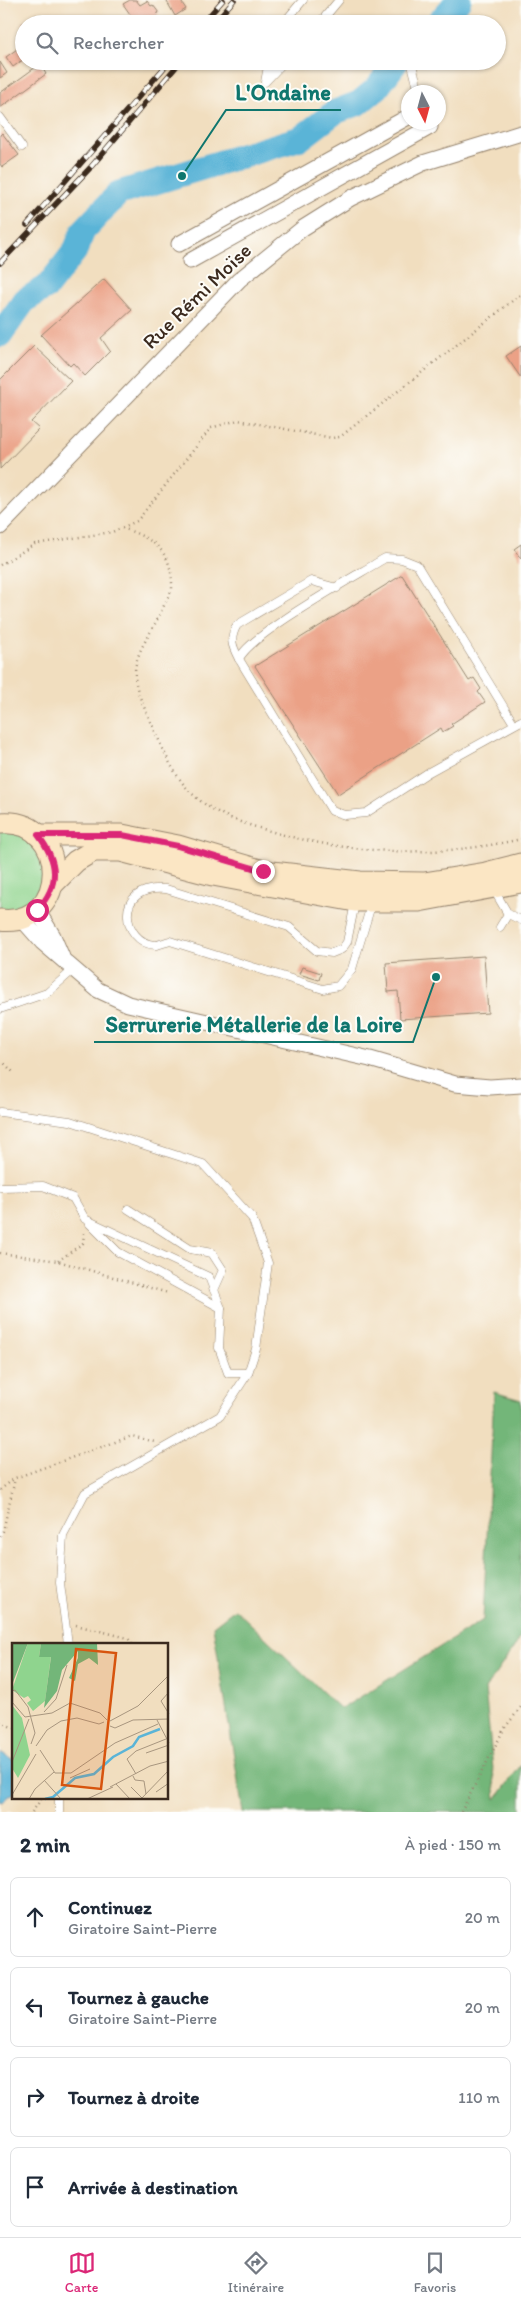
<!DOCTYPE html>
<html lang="fr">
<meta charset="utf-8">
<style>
:root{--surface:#fff;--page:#f6f6f7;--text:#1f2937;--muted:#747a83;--line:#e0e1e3;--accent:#db2777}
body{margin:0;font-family:Itim,sans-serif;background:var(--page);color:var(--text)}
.compass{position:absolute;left:401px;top:85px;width:45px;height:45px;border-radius:50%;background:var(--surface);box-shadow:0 1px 4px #0004;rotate:174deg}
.stop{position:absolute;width:15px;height:15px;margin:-11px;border:4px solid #db2777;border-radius:50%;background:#fff}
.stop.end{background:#db2777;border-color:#fff;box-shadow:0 1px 5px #0008}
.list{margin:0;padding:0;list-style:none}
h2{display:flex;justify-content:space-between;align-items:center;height:65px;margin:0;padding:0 20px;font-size:21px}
h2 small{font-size:16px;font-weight:400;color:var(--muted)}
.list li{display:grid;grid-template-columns:32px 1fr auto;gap:15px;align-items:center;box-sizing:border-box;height:80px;margin:0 10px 10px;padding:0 10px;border:1px solid var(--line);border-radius:8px}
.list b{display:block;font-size:19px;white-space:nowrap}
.list p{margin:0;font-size:16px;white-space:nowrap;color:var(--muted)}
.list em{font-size:16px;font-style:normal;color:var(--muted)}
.icon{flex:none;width:28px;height:28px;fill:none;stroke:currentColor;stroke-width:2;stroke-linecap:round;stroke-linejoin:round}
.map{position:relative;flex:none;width:521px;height:1812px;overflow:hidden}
.search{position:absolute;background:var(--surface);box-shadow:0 1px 4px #0004;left:15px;right:15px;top:15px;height:55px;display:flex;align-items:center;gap:12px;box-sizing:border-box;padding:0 18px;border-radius:28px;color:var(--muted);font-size:19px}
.sheet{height:425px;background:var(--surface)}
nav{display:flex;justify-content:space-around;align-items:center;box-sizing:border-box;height:70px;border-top:1px solid var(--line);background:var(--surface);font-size:14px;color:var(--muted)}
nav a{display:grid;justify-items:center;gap:2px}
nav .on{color:var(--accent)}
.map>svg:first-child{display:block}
.green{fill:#8fd48e;stroke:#657f56}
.forest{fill:#73b679;stroke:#57704c}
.water{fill:#5ab4d7;stroke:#4a6f7a}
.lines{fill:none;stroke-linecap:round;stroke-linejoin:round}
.river{stroke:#5ab4d7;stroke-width:25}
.building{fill:#eba186}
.service-casing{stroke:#96846e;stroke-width:9}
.minor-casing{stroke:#96846e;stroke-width:17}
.secondary-casing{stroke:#96846e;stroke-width:23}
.path{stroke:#96846e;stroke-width:2.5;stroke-dasharray:1 4;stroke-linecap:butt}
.service{stroke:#fff;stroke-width:8}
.minor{stroke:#fff;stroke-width:15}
.secondary{stroke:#fbe6c4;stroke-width:21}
.rail-casing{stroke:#3b2a1e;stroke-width:5.5}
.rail{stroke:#fdfcf7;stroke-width:4;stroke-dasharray:11;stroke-linecap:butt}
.route{stroke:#db2777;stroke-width:6}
.labels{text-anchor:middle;stroke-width:4;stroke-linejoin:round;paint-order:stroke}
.street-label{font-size:21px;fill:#3b2a1e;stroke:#fdfcf7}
.inset-river{fill:none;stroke:#5ab4d7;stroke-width:2.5}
.inset-road{fill:none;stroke:#a8967f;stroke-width:1}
.view{fill:#d7540e;fill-opacity:0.15;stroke:#d7540e;stroke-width:2.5}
.inset-edge{fill:none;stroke:#3b2a1e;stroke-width:2.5}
.leader{fill:none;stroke:#0f766e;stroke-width:2}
.callout-dot{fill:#0f766e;stroke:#fdfcf7;stroke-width:2}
.callout-label{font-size:22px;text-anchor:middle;font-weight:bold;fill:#0f766e;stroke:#fdfcf7;stroke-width:4;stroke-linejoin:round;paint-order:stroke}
</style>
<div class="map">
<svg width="521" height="1812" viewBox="0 0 521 1812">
<rect width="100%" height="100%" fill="#fdfcf7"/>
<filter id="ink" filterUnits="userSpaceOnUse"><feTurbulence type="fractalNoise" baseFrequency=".02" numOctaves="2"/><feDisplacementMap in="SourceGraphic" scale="10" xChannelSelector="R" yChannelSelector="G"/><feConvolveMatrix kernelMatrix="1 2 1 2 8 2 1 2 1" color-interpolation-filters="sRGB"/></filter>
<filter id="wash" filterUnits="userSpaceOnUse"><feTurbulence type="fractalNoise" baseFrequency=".0096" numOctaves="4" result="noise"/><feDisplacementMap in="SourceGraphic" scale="20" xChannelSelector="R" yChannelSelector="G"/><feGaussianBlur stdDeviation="1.12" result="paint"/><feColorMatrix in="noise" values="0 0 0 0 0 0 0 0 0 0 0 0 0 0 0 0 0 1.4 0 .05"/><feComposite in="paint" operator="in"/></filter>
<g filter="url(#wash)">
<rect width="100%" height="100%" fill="#f1debf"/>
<polygon class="green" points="0,831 27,835 48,867 35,903 0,914"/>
<polygon class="forest" points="494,1392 521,1400 521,1637 485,1689 496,1799 521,1765 521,1812 243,1812 213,1626 235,1609 341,1709 483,1620"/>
<polygon class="water" points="0,1753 14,1761 14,1793 3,1801 0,1800"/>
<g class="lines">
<g class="river">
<polyline points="437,24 459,0"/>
<polyline points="0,335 25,300 47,287 75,251 83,231 119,193 301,138 335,112 359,103 377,88 397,61"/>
</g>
</g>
<g id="blocks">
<g class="building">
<polygon points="130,0 136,0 140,5 147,1 151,6 153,5 159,13 156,14 165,24 137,24 123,4"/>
<polygon points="166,0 180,0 186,9 175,16"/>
<polygon points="36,15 41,24 22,24"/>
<polygon points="24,44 24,59 13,67 6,57"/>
<polygon points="0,62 7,73 0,78"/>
<polygon points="40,64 46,74 0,108 0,93"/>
<polygon points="2,133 19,155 2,167 0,164 0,135"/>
<polygon points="104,279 132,310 101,338 110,351 85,376 73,363 70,366 41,335"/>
<polygon points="34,346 71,381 31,422 39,429 0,469 0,380"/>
<polygon points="521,346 521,378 506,356"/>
<polygon points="521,544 521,559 514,549"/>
<polygon points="402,575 469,681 474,678 481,689 478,692 485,702 451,724 453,726 443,732 441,728 338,794 255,666"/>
<polygon points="484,956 488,1013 400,1019 398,991 388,992 386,963"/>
<polygon points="302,967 321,973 319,980 299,974"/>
</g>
</g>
</g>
<g filter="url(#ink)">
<use href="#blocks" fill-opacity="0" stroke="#96846e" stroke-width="1"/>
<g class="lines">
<defs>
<g id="service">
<polyline points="283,24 303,0"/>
<polyline points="319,24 339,0"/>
<polyline points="269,61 265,82 285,61"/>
<polyline points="411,61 419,92"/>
<polyline points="0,117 22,147"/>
<path d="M239,659c-7,-13 -10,-20 -2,-34l74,-44 26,7"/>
<path d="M514,724l-97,-159 -15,-6 -17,-1c-29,18 -135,76 -146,101l93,152 13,4 21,-2 63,-41 92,-51"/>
<polyline points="494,890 508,914 521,920"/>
<path d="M355,903l-8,39 -5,7 -10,4 -15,-2 -28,-24 -123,-38c-54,-5 -44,54 -11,56 4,0 10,-3 15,-4l153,48 15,-3 14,-17 20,-67"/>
<polyline points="500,927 508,914"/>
<polyline points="0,1009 47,993 73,970"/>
<polyline points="0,1112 70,1121 203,1164 252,1218 268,1263 256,1349 248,1373 220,1416 85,1493 63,1535 60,1583 68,1644"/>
<polyline points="0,1187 43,1186 73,1198 85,1219 209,1277 221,1308 219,1348 228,1373 248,1373"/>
<polyline points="128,1209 190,1249 212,1253 223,1270 214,1290"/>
<polyline points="90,1224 118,1252 221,1308"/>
<polyline points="59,1812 59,1798"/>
</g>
<g id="minor">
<polyline points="179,244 408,117"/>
<polyline points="190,261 430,127"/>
<polyline points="0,527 239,280 303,228 351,198 423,163 521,133"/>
<polyline points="37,910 53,936 62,957"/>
<polyline points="21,918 42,942 98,990 128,1004 370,1059 455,1084 490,1087 521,1085"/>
</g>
<g id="secondary">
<path d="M0,823c71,-7 71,105 0,97"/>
<polyline points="38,835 122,835 178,846 263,871 360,882 424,883 486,873 521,864"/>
<polyline points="53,884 76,861 93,851 121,851 213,875 355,901 419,901 521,882"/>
</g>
</defs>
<use href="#service" class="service-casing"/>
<use href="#minor" class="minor-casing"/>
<use href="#secondary" class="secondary-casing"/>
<g class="path">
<path d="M122,528c33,11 51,24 50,61 -5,10 -10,21 -15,31 -7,14 -18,29 -21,44 -5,23 10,45 18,65 11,25 22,52 44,70 21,17 46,25 72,32 81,24 168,27 251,8"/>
<polyline points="0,565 35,544 112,532 137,521 211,428 238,420 332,438 340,437 521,294"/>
<polyline points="0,1064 4,1063 15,1074"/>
<polyline points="0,1253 58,1261 168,1293"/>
<polyline points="58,1261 83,1243 84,1233"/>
<polyline points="0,1490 15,1478 132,1436 155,1442"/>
<polyline points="0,1536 3,1531 15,1479"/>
<polyline points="76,1625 128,1638 132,1644"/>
<polyline points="0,1722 14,1728"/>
<polyline points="32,1812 42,1798"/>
<polyline points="461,1812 504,1729 521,1707"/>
</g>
<use href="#service" class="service"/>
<use href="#minor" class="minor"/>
<use href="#secondary" class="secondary"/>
<defs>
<g id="rail">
<polyline points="202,24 223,0"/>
<polyline points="213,24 234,0"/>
<polyline points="27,225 170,61"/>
<polyline points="0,263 90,168 181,61"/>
</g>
</defs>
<use href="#rail" class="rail-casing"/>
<use href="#rail" class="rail"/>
</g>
</g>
<g class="lines" filter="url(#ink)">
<path class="route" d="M37,910c24,-26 21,-49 1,-75h84l56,11 85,25"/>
</g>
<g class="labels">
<g class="street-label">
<text transform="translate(197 296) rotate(-44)" y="7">Rue Rémi Moïse</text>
</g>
</g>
<g transform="translate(12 1643)">
<rect width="156" height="156" fill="#f1debf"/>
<path d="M16,0h13l-2,14 12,-1 -6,45 -12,10 -6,-8 4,-3 -3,-4 -4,2 -12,-8zM0,62l10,13 8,37 -12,23 -6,-10z" fill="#8fd48e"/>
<path d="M0,0h16l-16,42zM29,0h56l1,22 -9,-7 -11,6 -3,17 -6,-3 9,-20v-7l-16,19 -5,21 -13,17 7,-51h-12z" fill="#73b679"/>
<path class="inset-river" d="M33,156l8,-2 22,-19 19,-4 19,-17 20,-11 6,-9 21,-8"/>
<path class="inset-road" d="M0,48l3,-1 13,17 7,26 -4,11M157,49l-8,9 8,13M0,59l13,15 27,-4 18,-10 30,10 7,7M32,69l12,-13 11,-34M145,77l12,23M98,78l28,-15 31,-31M98,83l5,2 18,-8 36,-1M24,103l11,-16 14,-9 16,-3 22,6 5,-2M28,107l15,23h16l44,-30 43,-19M134,110l23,-8M0,119l17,-43M124,131l-9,-15 9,-8 30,-12M121,133l2,4 9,1 2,13M58,135l20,-9M32,137l17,19M104,141l14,15M98,144l40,-21 19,-5M119,144l11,11M144,149l13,-9M0,152l24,-41M17,156l6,-10 19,-17M75,156l26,-12M129,156l28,-29"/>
<path class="view" d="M64,6l40,4 -15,136 -39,-4z"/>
<rect width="156" height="156" class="inset-edge"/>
</g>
<path class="leader" d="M182 176L226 110H341M436 977L413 1042H94"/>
<g class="callout-dot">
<circle cx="182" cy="176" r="5"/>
<circle cx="436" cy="977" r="5"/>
</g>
<g class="callout-label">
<text x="283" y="100">L'Ondaine</text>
<text x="254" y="1032">Serrurerie Métallerie de la Loire</text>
</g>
</svg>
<svg class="compass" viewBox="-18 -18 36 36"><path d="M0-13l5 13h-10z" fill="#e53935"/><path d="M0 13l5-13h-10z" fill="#747a83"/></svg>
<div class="stop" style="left:37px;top:910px"></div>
<div class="stop end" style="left:263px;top:871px"></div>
<div class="search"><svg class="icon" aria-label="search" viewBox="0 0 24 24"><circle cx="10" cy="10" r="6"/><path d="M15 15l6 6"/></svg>Rechercher</div>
</div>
<section class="sheet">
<h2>2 min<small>À pied · 150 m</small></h2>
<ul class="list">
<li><svg class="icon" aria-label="ahead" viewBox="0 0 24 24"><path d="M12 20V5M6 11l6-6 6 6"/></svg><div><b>Continuez</b><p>Giratoire Saint-Pierre</p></div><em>20 m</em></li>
<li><svg class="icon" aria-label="left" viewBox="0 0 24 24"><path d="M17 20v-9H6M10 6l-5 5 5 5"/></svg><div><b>Tournez à gauche</b><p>Giratoire Saint-Pierre</p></div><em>20 m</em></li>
<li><svg class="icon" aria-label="right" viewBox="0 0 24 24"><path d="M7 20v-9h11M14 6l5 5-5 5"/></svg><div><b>Tournez à droite</b></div><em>110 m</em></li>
<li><svg class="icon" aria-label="arrive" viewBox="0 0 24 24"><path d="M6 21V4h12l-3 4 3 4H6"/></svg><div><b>Arrivée à destination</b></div></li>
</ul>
</section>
<nav>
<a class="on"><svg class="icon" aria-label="map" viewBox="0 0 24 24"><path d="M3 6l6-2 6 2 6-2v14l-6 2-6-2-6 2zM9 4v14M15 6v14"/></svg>Carte</a>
<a><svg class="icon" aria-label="directions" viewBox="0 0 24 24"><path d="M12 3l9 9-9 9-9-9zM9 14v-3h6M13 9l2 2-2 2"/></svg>Itinéraire</a>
<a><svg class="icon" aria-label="saved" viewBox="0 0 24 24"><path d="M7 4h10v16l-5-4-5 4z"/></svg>Favoris</a>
</nav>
